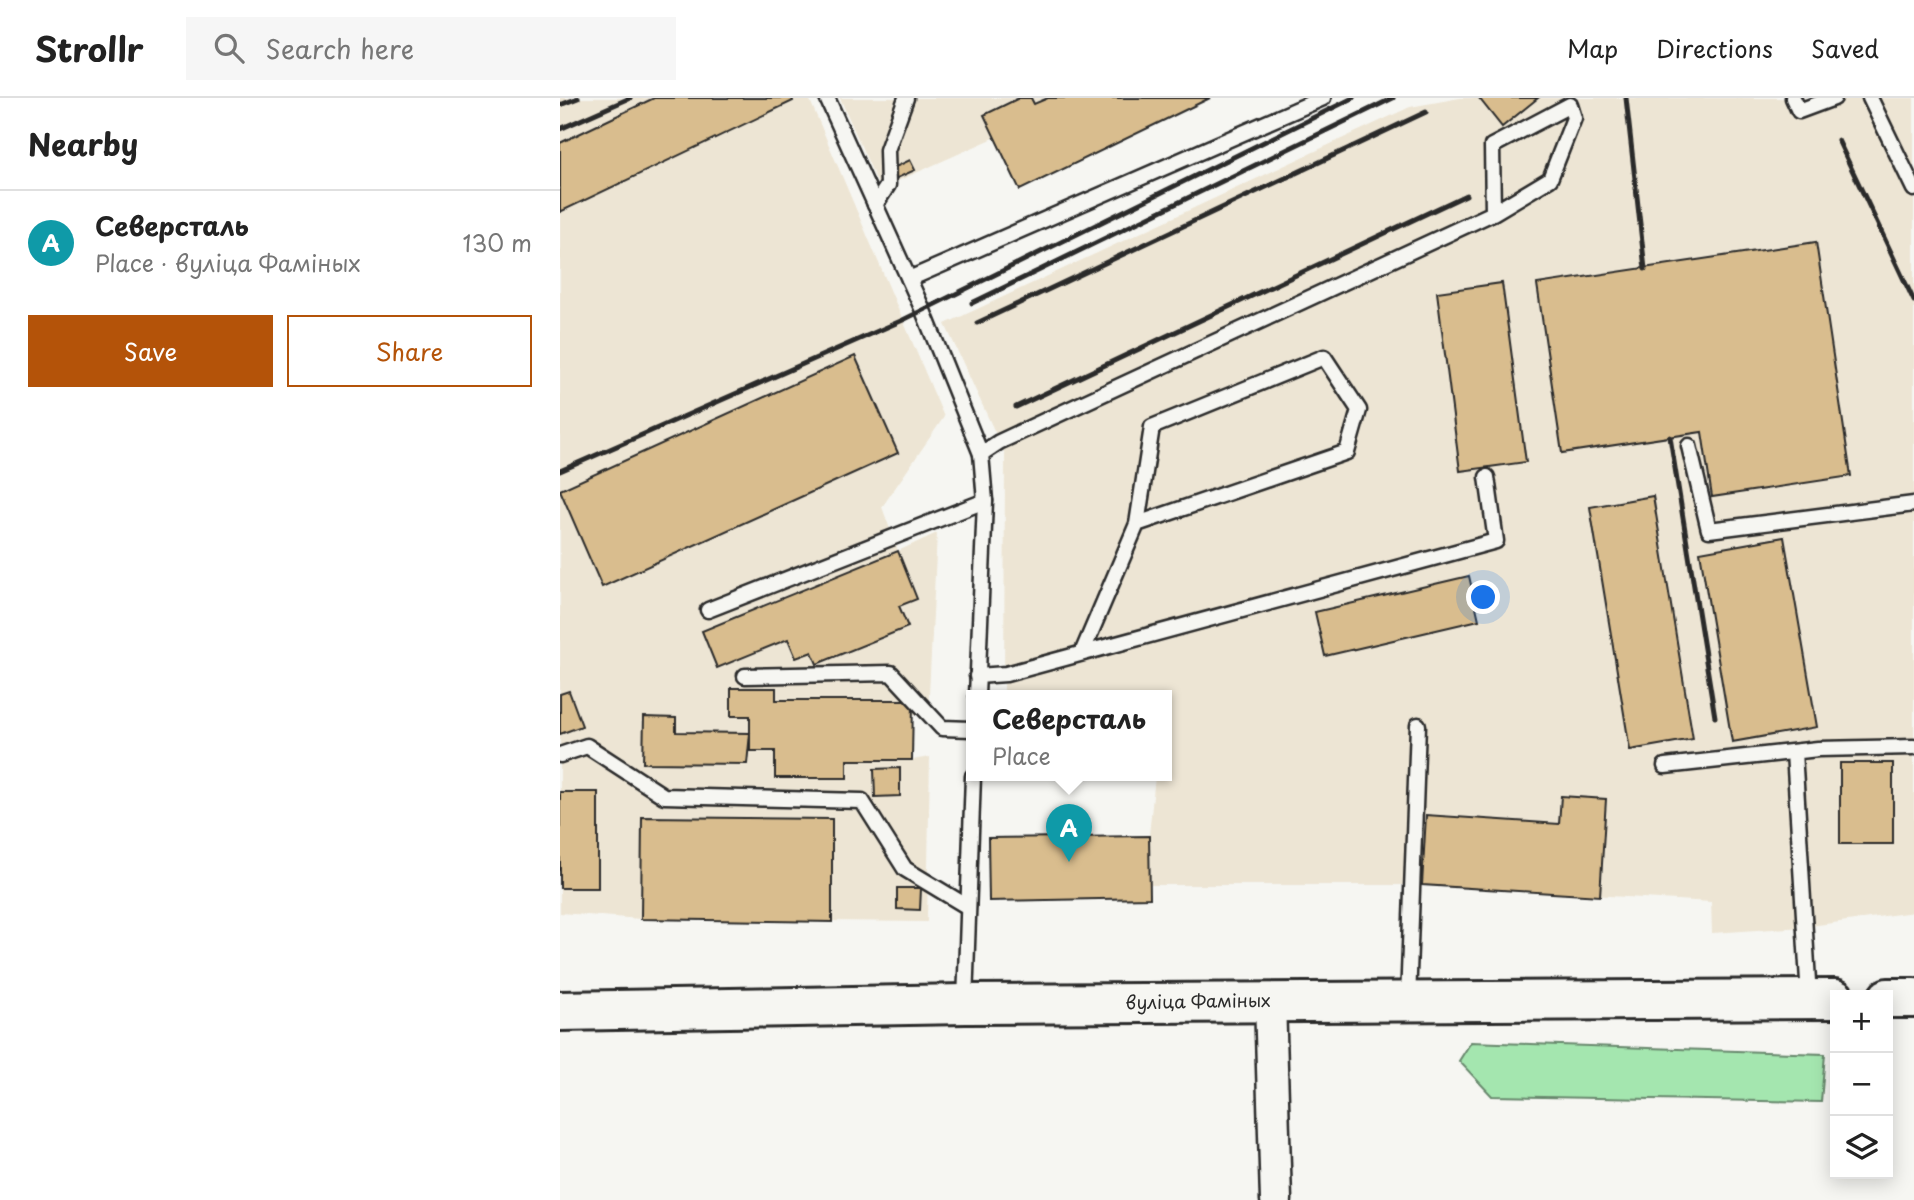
<!DOCTYPE html>
<meta charset="utf-8">
<style>
:root{--surface:#fff;--page:#f6f6f6;--text:#222;--muted:#767676;--line:#e0e0e0;--accent:#b45309}
body{margin:0;font-family:"Playpen Sans",sans-serif;background:var(--page);color:var(--text)}
.controls{position:absolute;right:21px;bottom:21px;display:grid;overflow:hidden;border-radius:0px;box-shadow:0 4px 18px #0003}
.controls button{width:63px;height:63px;display:grid;place-items:center;padding:0;border:0;border-bottom:2px solid var(--line);background:var(--surface);color:var(--text);font:35px sans-serif}
.you{position:absolute;left:924px;top:500px;width:24px;height:24px;margin:-18px;border:5px solid #fff;border-radius:50%;background:#1a73e8;box-shadow:0 0 0 10px #1a73e833}
.badge{display:grid;place-items:center;width:46px;height:46px;border-radius:50%;background:var(--accent);color:#fff;font-size:23px;font-weight:700}
.pin{position:absolute;translate:-50% -58px;filter:drop-shadow(0 2px 4px #0008)}
.pin::after{content:'';position:absolute;top:37px;width:24px;height:21px;background:inherit;clip-path:polygon(0 0,100% 0,50% 100%)}
.popup{position:absolute;left:406px;top:592px;width:206px;height:91px;box-sizing:border-box;display:grid;place-content:center;border-radius:0px;background:var(--surface);filter:drop-shadow(0 2px 5px #0005);font-size:23px;white-space:nowrap;color:var(--muted)}
.popup b{font-size:26px;color:var(--text)}
.popup::after{content:'';position:absolute;left:50%;top:100%;margin-left:-14px;border:14px solid transparent;border-top-color:var(--surface)}
.list{margin:0;padding:0;list-style:none}
h2{display:flex;justify-content:space-between;align-items:center;height:91px;margin:0;padding:0 28px;font-size:30px}
h2 small{font-size:23px;font-weight:400;color:var(--muted)}
.list li{display:grid;grid-template-columns:46px 1fr auto;gap:21px;align-items:center;box-sizing:border-box;height:105px;padding:0 28px;border-top:2px solid var(--line)}
.list b{display:block;font-size:26px;white-space:nowrap}
.list p{margin:0;font-size:23px;white-space:nowrap;color:var(--muted)}
.list em{font-size:23px;font-style:normal;color:var(--muted)}
.actions{display:flex;gap:14px;padding:21px 28px}
.actions a{flex:1;padding:16px 0;border:2px solid var(--accent);border-radius:0px;text-align:center;font-size:24px;color:var(--accent)}
.actions .main{background:var(--accent);color:#fff}
.icon{flex:none;width:38px;height:38px;fill:none;stroke:currentColor;stroke-width:2;stroke-linecap:round;stroke-linejoin:round}
.map{position:relative;flex:none;width:1354px;height:1102px;overflow:hidden}
header{display:flex;align-items:center;gap:42px;box-sizing:border-box;height:98px;padding:0 35px;background:var(--surface);border-bottom:2px solid var(--line)}
header strong{font-size:33px}
nav{display:flex;gap:38px;margin-inline-start:auto;font-size:24px}
.search{width:490px;height:63px;background:var(--page);display:flex;align-items:center;gap:18px;box-sizing:border-box;padding:0 24px;border-radius:0px;color:var(--muted);font-size:26px}
main{display:flex}
aside{flex:1;background:var(--surface)}
.map>svg:first-child{display:block}
.built{fill:#ede5d4}
.green{fill:#a4e6af;stroke:#68886d;stroke-width:2}
.building{fill:#d9bd8e;stroke:#2b2b2b;stroke-width:2}
.lines{fill:none;stroke-linecap:round;stroke-linejoin:round}
.service-casing{stroke:#2b2b2b;stroke-width:19}
.minor-casing{stroke:#2b2b2b;stroke-width:35}
.primary-casing{stroke:#2b2b2b;stroke-width:44}
.service{stroke:#f6f6f2;stroke-width:14}
.minor{stroke:#f6f6f2;stroke-width:30}
.primary{stroke:#f6f6f2;stroke-width:38}
.rail{stroke:#2b2b2b;stroke-width:5}
.labels{text-anchor:middle;stroke-width:5;stroke-linejoin:round;paint-order:stroke}
.street-label{font-size:18px;fill:#2b2b2b;stroke:#f6f6f2}
</style>
<header>
<strong>Strollr</strong>
<div class="search"><svg class="icon" aria-label="search" viewBox="0 0 24 24"><circle cx="10" cy="10" r="6"/><path d="M15 15l6 6"/></svg>Search here</div>
<nav><a>Map</a><a>Directions</a><a>Saved</a></nav>
</header>
<main>
<aside>
<h2>Nearby<small></small></h2>
<ul class="list">
<li><span class="badge" style="background:#0f9aa8">A</span><div><b>Северсталь</b><p>Place · вуліца Фаміных</p></div><em>130 m</em></li>
</ul>
<div class="actions"><a class="main">Save</a><a>Share</a></div>
</aside>
<div class="map">
<svg width="1354" height="1102" viewBox="0 0 1354 1102">
<rect width="100%" height="100%" fill="#f6f6f2"/>
<filter id="ink" filterUnits="userSpaceOnUse"><feTurbulence type="fractalNoise" baseFrequency=".0143" numOctaves="2"/><feDisplacementMap in="SourceGraphic" scale="14" xChannelSelector="R" yChannelSelector="G"/><feConvolveMatrix kernelMatrix="1 2 1 2 8 2 1 2 1" color-interpolation-filters="sRGB"/></filter>
<g filter="url(#ink)">
<g class="built">
<polygon points="0,0 249,0 384,319 322,409 338,453 377,435 368,617 353,617 352,662 370,659 367,824 81,821 0,815"/>
<polygon points="280,0 650,0 460,92 434,40 320,91"/>
<polygon points="900,0 1354,0 1354,814 1243,829 1152,835 1151,804 862,787 590,787 590,800 429,803 428,740 589,737 595,678 607,678 607,598 444,598 445,356 385,226 850,9"/>
</g>
<polygon class="green" points="911,944 1265,956 1261,1004 932,998 899,963"/>
<g class="building">
<polygon points="94,0 232,0 233,3 0,114 0,45"/>
<polygon points="459,0 471,0 474,6 488,0 650,0 460,92 424,17"/>
<polygon points="919,0 978,0 942,29"/>
<polygon points="350,62 355,72 335,81 331,71"/>
<polygon points="1256,144 1291,378 1152,399 1142,334 1002,355 977,186"/>
<polygon points="942,185 966,364 900,373 877,194"/>
<polygon points="295,258 338,355 42,489 0,392"/>
<polygon points="1093,398 1133,641 1070,652 1030,409"/>
<polygon points="1224,439 1257,629 1172,644 1140,454"/>
<polygon points="338,453 357,501 339,508 348,529 257,566 252,554 236,560 228,541 157,570 142,533"/>
<polygon points="909,478 919,522 765,558 755,514"/>
<polygon points="171,590 216,590 216,602 353,602 352,662 287,662 287,680 215,680 215,653 190,653 190,618 171,618"/>
<polygon points="9,593 22,628 0,636 0,596"/>
<polygon points="84,619 116,620 116,634 190,635 187,666 83,665"/>
<rect x="1280" y="665" width="53" height="81"/>
<polygon points="340,670 340,698 315,699 314,671"/>
<rect x="0" y="694" width="38" height="96"/>
<polygon points="1001,698 1046,701 1040,798 862,787 866,717 999,726"/>
<polygon points="82,719 272,721 272,824 81,821"/>
<polygon points="589,738 590,800 429,803 428,740"/>
<polygon points="337,790 361,790 360,812 337,811"/>
</g>
<g class="lines">
<defs>
<g id="service">
<polyline points="267,0 362,210 421,356 425,403 417,598"/>
<polyline points="1233,0 1239,13 1274,0"/>
<polyline points="1310,0 1354,91"/>
<polyline points="315,107 328,87 327,52 346,0"/>
<polyline points="349,181 763,0"/>
<polyline points="1129,348 1149,432 1354,406"/>
<polyline points="421,356 439,344 933,115 990,81 1014,20 1010,7 932,48 933,115"/>
<polyline points="148,512 425,403"/>
<polyline points="522,555 577,426 787,354 799,312 764,259 592,329 577,426"/>
<polyline points="185,578 331,575 382,630 411,631"/>
<polyline points="417,578 446,576 936,443 927,379"/>
<polyline points="1234,654 1249,900"/>
<polyline points="0,657 27,648 104,698 302,703 345,771 408,809"/>
<polyline points="1105,668 1258,651 1354,649"/>
<polyline points="848,903 858,627"/>
<polyline points="405,904 413,678"/>
</g>
<polyline id="minor" points="710,903 716,1102"/>
<g id="primary">
<polyline points="1328,900 1354,900"/>
<polyline points="0,913 405,906 1275,901"/>
</g>
</defs>
<use href="#service" class="service-casing"/>
<use href="#minor" class="minor-casing"/>
<use href="#primary" class="primary-casing"/>
<use href="#service" class="service"/>
<use href="#minor" class="minor"/>
<use href="#primary" class="primary"/>
<g class="rail">
<polyline points="1066,0 1085,171"/>
<polyline points="0,7 18,0"/>
<polyline points="0,31 70,0"/>
<polyline points="1278,42 1354,203"/>
<polyline points="412,205 833,0"/>
<polyline points="417,225 866,14"/>
<polyline points="456,309 906,97"/>
<polyline points="1110,339 1155,619"/>
<polyline points="0,373 343,222 793,0"/>
</g>
</g>
</g>
<g class="labels">
<g class="street-label">
<text transform="translate(638 904) rotate(-1)" y="6">вуліца Фаміных</text>
</g>
</g>
</svg>
<div class="controls">
<button>+</button>
<button>−</button>
<button><svg class="icon" aria-label="layers" viewBox="0 0 24 24"><path d="M12 4l9 5-9 5-9-5zM3 14l9 5 9-5"/></svg></button>
</div>
<div class="you"></div>
<div class="pin badge" style="left:509px;top:764px;background:#0f9aa8">A</div>
<div class="popup"><b>Северсталь</b>Place</div>
</div>
</main>
